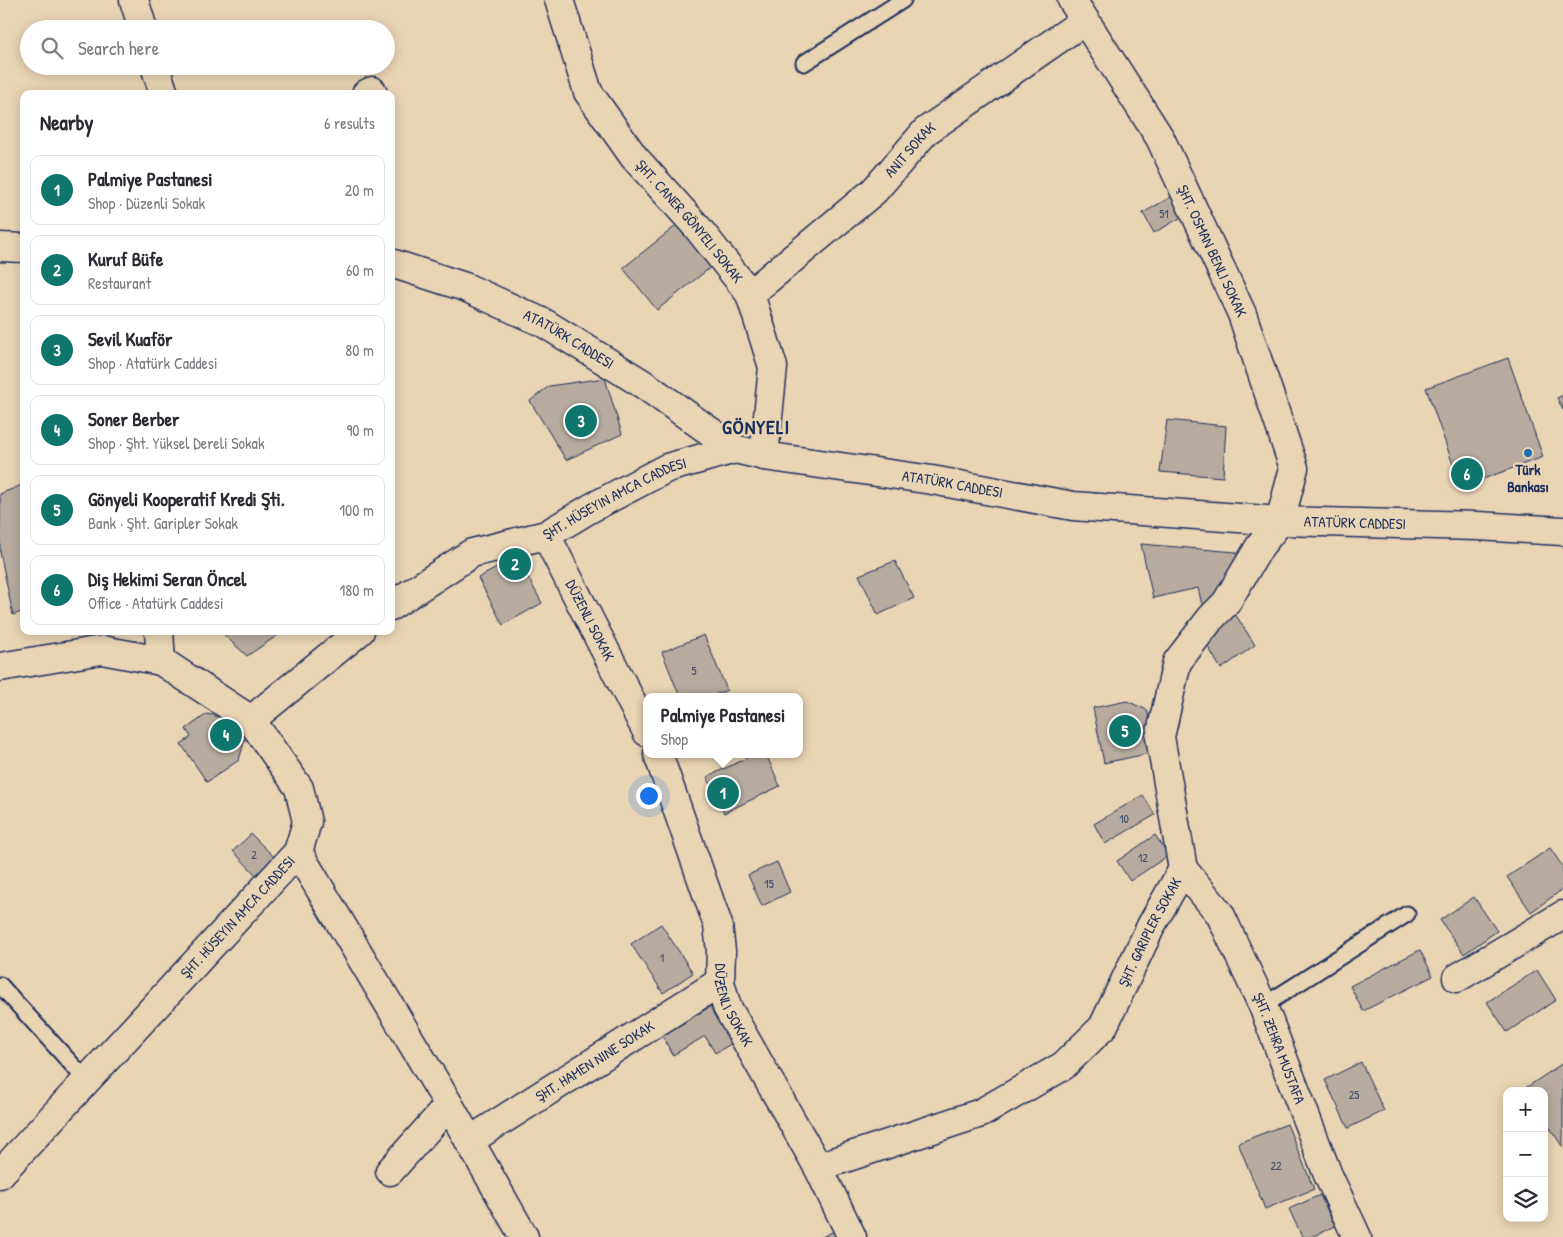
<!DOCTYPE html>
<meta charset="utf-8">
<style>
:root{--surface:#fff;--page:#f7f7f7;--text:#2b2b33;--muted:#7c7c81;--line:#e1e1e2;--accent:#0f766e}
body{margin:0;font-family:"Patrick Hand",sans-serif;background:var(--page);color:var(--text)}
.controls{position:absolute;right:15px;bottom:15px;display:grid;overflow:hidden;border-radius:10px;box-shadow:0 2px 12px #0003}
.controls button{width:45px;height:45px;display:grid;place-items:center;padding:0;border:0;border-bottom:1px solid var(--line);background:var(--surface);color:var(--text);font:25px sans-serif}
.you{position:absolute;left:648px;top:795px;width:18px;height:18px;margin:-12px;border:4px solid #fff;border-radius:50%;background:#1a73e8;box-shadow:0 0 0 8px #1a73e833}
.badge{display:grid;place-items:center;width:32px;height:32px;border-radius:50%;background:var(--accent);color:#fff;font-size:16px;font-weight:700}
.pin{position:absolute;translate:-50% -50%;border:2px solid #fff;box-shadow:0 1px 5px #0006}
.popup{position:absolute;left:643px;top:693px;width:160px;height:65px;box-sizing:border-box;display:grid;place-content:center;border-radius:10px;background:var(--surface);filter:drop-shadow(0 1px 4px #0005);font-size:16px;white-space:nowrap;color:var(--muted)}
.popup b{font-size:19px;color:var(--text)}
.popup::after{content:'';position:absolute;left:50%;top:100%;margin-left:-10px;border:10px solid transparent;border-top-color:var(--surface)}
.list{margin:0;padding:0;list-style:none}
h2{display:flex;justify-content:space-between;align-items:center;height:65px;margin:0;padding:0 20px;font-size:21px}
h2 small{font-size:16px;font-weight:400;color:var(--muted)}
.list li{display:grid;grid-template-columns:32px 1fr auto;gap:15px;align-items:center;box-sizing:border-box;height:70px;margin:0 10px 10px;padding:0 10px;border:1px solid var(--line);border-radius:10px}
.list b{display:block;font-size:19px;white-space:nowrap}
.list p{margin:0;font-size:16px;white-space:nowrap;color:var(--muted)}
.list em{font-size:16px;font-style:normal;color:var(--muted)}
.icon{flex:none;width:28px;height:28px;fill:none;stroke:currentColor;stroke-width:2;stroke-linecap:round;stroke-linejoin:round}
.map{position:relative;flex:none;width:1563px;height:1237px;overflow:hidden}
.search{position:absolute;background:var(--surface);box-shadow:0 2px 12px #0003;left:20px;top:20px;width:375px;height:55px;display:flex;align-items:center;gap:12px;box-sizing:border-box;padding:0 18px;border-radius:28px;color:var(--muted);font-size:19px}
.panel{position:absolute;background:var(--surface);box-shadow:0 2px 12px #0003;left:20px;top:90px;width:375px;height:545px;border-radius:10px}
.map>svg:first-child{display:block}
.building{fill:#b6ab9e;stroke:#1b2f5e}
.lines{fill:none;stroke-linecap:round;stroke-linejoin:round}
.lane-casing{stroke:#1b2f5e;stroke-width:19}
.street-casing{stroke:#1b2f5e;stroke-width:31}
.secondary-casing{stroke:#1b2f5e;stroke-width:31}
.lane{stroke:#e9d4b3;stroke-width:15}
.street{stroke:#e9d4b3;stroke-width:28}
.secondary{stroke:#e9d4b3;stroke-width:28}
.poi-dot{fill:#1f6fb2;stroke:#e9d4b3;stroke-width:2}
.labels{text-anchor:middle;stroke-width:5;stroke-linejoin:round;paint-order:stroke}
.number-label{font-size:12px;fill:#424e6e}
.street-label{font-size:15px;fill:#1b2f5e;stroke:#e9d4b3}
.poi-label{font-size:15px;font-weight:bold;fill:#1b2f5e;stroke:#e9d4b3}
.district-label{font-size:20px;font-weight:bold;letter-spacing:1px;fill:#1b2f5e;stroke:#e9d4b3}
</style>
<div class="map">
<svg width="1563" height="1237" viewBox="0 0 1563 1237">
<rect width="100%" height="100%" fill="#e9d4b3"/>
<filter id="ink" filterUnits="userSpaceOnUse"><feTurbulence type="fractalNoise" baseFrequency=".02" numOctaves="2"/><feDisplacementMap in="SourceGraphic" scale="10" xChannelSelector="R" yChannelSelector="G"/><feConvolveMatrix kernelMatrix="1 2 1 2 8 2 1 2 1" color-interpolation-filters="sRGB"/></filter>
<g filter="url(#ink)">
<g class="building">
<polygon points="1174,195 1185,215 1154,233 1143,213"/>
<polygon points="677,225 711,267 657,310 623,268"/>
<polygon points="1508,358 1543,457 1461,487 1426,388"/>
<polygon points="605,378 622,434 566,460 530,401 549,386"/>
<polygon points="1563,395 1563,410 1557,398"/>
<polygon points="1167,420 1226,426 1223,477 1160,472"/>
<polygon points="24,484 24,611 13,615 0,552 0,494"/>
<polygon points="1141,544 1236,552 1243,575 1203,609 1198,588 1153,598"/>
<polygon points="517,557 542,603 503,625 478,578"/>
<polygon points="895,561 914,598 878,615 859,575"/>
<polygon points="1232,609 1255,645 1221,669 1207,645"/>
<polygon points="220,631 284,631 247,656"/>
<polygon points="704,635 727,690 710,697 680,697 662,652"/>
<polygon points="1127,701 1147,710 1156,752 1104,763 1093,708"/>
<polygon points="207,714 249,724 239,760 207,782 181,744 191,737 186,729"/>
<polygon points="755,754 766,754 780,786 724,813 707,777"/>
<polygon points="1143,795 1155,815 1105,844 1094,824"/>
<polygon points="251,834 275,858 257,876 233,851"/>
<polygon points="1155,835 1169,855 1130,881 1117,861"/>
<polygon points="1550,848 1563,867 1563,889 1531,912 1507,877"/>
<polygon points="777,862 790,892 762,906 748,875"/>
<polygon points="1474,897 1497,931 1464,954 1440,920"/>
<polygon points="661,924 693,973 663,993 631,944"/>
<polygon points="1420,950 1433,976 1363,1011 1350,986"/>
<polygon points="1537,970 1556,1000 1507,1032 1487,1002"/>
<polygon points="716,1003 738,1040 715,1053 705,1036 673,1055 662,1036"/>
<polygon points="1361,1062 1384,1111 1348,1128 1325,1080"/>
<polygon points="1563,1063 1563,1146 1562,1146 1544,1119 1544,1091 1525,1091 1524,1089"/>
<polygon points="1287,1124 1314,1189 1265,1209 1238,1143"/>
<polygon points="1320,1195 1335,1226 1311,1237 1302,1237 1289,1209"/>
<polygon points="840,1228 845,1237 822,1237"/>
</g>
<g class="lines">
<defs>
<g id="lane">
<polyline points="804,63 903,0"/>
<polyline points="0,985 86,1080"/>
<polyline points="1263,1006 1407,914"/>
</g>
<g id="street">
<polyline points="134,0 143,29"/>
<path id="s1" d="M559,0l29,92 46,65 63,70 53,67 23,73 -9,89"/>
<polyline points="155,66 164,94"/>
<polyline points="366,94 372,91"/>
<path id="s2" d="M750,294l124,-103 52,-60 158,-110"/>
<path id="s3" d="M546,535l101,197"/>
<path id="s4" d="M391,606l81,-53 74,-18 45,-27 76,-40 68,-19"/>
<polyline points="159,631 161,661"/>
<polyline points="0,667 102,650 161,661 251,720 299,788 307,822 298,852 449,1105 524,1237"/>
<polyline points="251,720 360,631"/>
<path id="s5" d="M658,754l60,171 3,26 -1,31 7,25 91,160 34,70"/>
<path id="s6" d="M1183,869l37,45 43,92 65,169 29,62"/>
<polyline points="1457,978 1563,915"/>
<path id="s7" d="M469,1141l251,-159"/>
<path id="s8" d="M818,1167l163,-54 82,-47 40,-39 49,-103 31,-55 -23,-132 17,-75 34,-44 15,-15 34,-57 20,-25 14,-53 -52,-154 -82,-176 -88,-138"/>
<polyline points="390,1171 449,1105"/>
</g>
<g id="secondary">
<polyline points="0,247 24,248"/>
<path id="s9" d="M391,263l74,24 79,36 99,61 92,65 29,7 168,24 141,26 207,15 198,5 85,5"/>
<path id="s10" d="M0,1174l298,-322"/>
</g>
</defs>
<use href="#lane" class="lane-casing"/>
<use href="#street" class="street-casing"/>
<use href="#secondary" class="secondary-casing"/>
<use href="#lane" class="lane"/>
<use href="#street" class="street"/>
<use href="#secondary" class="secondary"/>
</g>
</g>
<circle class="poi-dot" cx="1528" cy="453" r="5"/>
<g class="labels">
<g class="number-label">
<text x="1164" y="218">51</text>
<text x="694" y="675">5</text>
<text x="1124" y="823">10</text>
<text x="254" y="859">2</text>
<text x="1143" y="862">12</text>
<text x="769" y="888">15</text>
<text x="662" y="962">1</text>
<text x="1354" y="1099">25</text>
<text x="1276" y="1170">22</text>
</g>
<g class="street-label">
<text dy="5" stroke="none"><textPath href="#s2" startOffset="216">ANIT SOKAK</textPath></text>
<text dy="5" stroke="none"><textPath href="#s1" startOffset="261">ŞHT. CANER GÖNYELI SOKAK</textPath></text>
<text transform="translate(1212 251) rotate(65)" y="5">ŞHT. OSMAN BENLI SOKAK</text>
<text dy="5" stroke="none"><textPath href="#s9" startOffset="194">ATATÜRK CADDESI</textPath></text>
<text dy="5" stroke="none"><textPath href="#s9" startOffset="614">ATATÜRK CADDESI</textPath></text>
<text dy="5" stroke="none"><textPath href="#s4" startOffset="251">ŞHT. HÜSEYIN AMCA CADDESI</textPath></text>
<text dy="5" stroke="none"><textPath href="#s9" startOffset="1019">ATATÜRK CADDESI</textPath></text>
<text dy="5" stroke="none"><textPath href="#s3" startOffset="96">DÜZENLI SOKAK</textPath></text>
<text dy="5" stroke="none"><textPath href="#s10" startOffset="350">ŞHT. HÜSEYIN AMCA CADDESI</textPath></text>
<text dy="5" stroke="none"><textPath href="#s8" startOffset="428">ŞHT. GARIPLER SOKAK</textPath></text>
<text dy="5" stroke="none"><textPath href="#s5" startOffset="264">DÜZENLI SOKAK</textPath></text>
<text dy="5" stroke="none"><textPath href="#s6" startOffset="205">ŞHT. ZEHRA MUSTAFA</textPath></text>
<text dy="5" stroke="none"><textPath href="#s7" startOffset="149">ŞHT. HAMEN NINE SOKAK</textPath></text>
</g>
<g class="poi-label">
<text x="1528" y="475">Türk<tspan x="1528" dy="17">Bankası</tspan></text>
</g>
<g class="district-label">
<text x="756" y="434">GÖNYELI</text>
</g>
</g>
</svg>
<div class="controls">
<button>+</button>
<button>−</button>
<button><svg class="icon" aria-label="layers" viewBox="0 0 24 24"><path d="M12 4l9 5-9 5-9-5zM3 14l9 5 9-5"/></svg></button>
</div>
<div class="you"></div>
<div class="pin badge" style="left:723px;top:793px">1</div>
<div class="popup"><b>Palmiye Pastanesi</b>Shop</div>
<div class="pin badge" style="left:515px;top:564px">2</div>
<div class="pin badge" style="left:581px;top:421px">3</div>
<div class="pin badge" style="left:226px;top:735px">4</div>
<div class="pin badge" style="left:1125px;top:731px">5</div>
<div class="pin badge" style="left:1467px;top:474px">6</div>
<div class="search"><svg class="icon" aria-label="search" viewBox="0 0 24 24"><circle cx="10" cy="10" r="6"/><path d="M15 15l6 6"/></svg>Search here</div>
<section class="panel">
<h2>Nearby<small>6 results</small></h2>
<ul class="list">
<li><span class="badge">1</span><div><b>Palmiye Pastanesi</b><p>Shop · Düzenli Sokak</p></div><em>20 m</em></li>
<li><span class="badge">2</span><div><b>Kuruf Büfe</b><p>Restaurant</p></div><em>60 m</em></li>
<li><span class="badge">3</span><div><b>Sevil Kuaför</b><p>Shop · Atatürk Caddesi</p></div><em>80 m</em></li>
<li><span class="badge">4</span><div><b>Soner Berber</b><p>Shop · Şht. Yüksel Dereli Sokak</p></div><em>90 m</em></li>
<li><span class="badge">5</span><div><b>Gönyeli Kooperatif Kredi Şti.</b><p>Bank · Şht. Garipler Sokak</p></div><em>100 m</em></li>
<li><span class="badge">6</span><div><b>Diş Hekimi Seran Öncel</b><p>Office · Atatürk Caddesi</p></div><em>180 m</em></li>
</ul>
</section>
</div>
